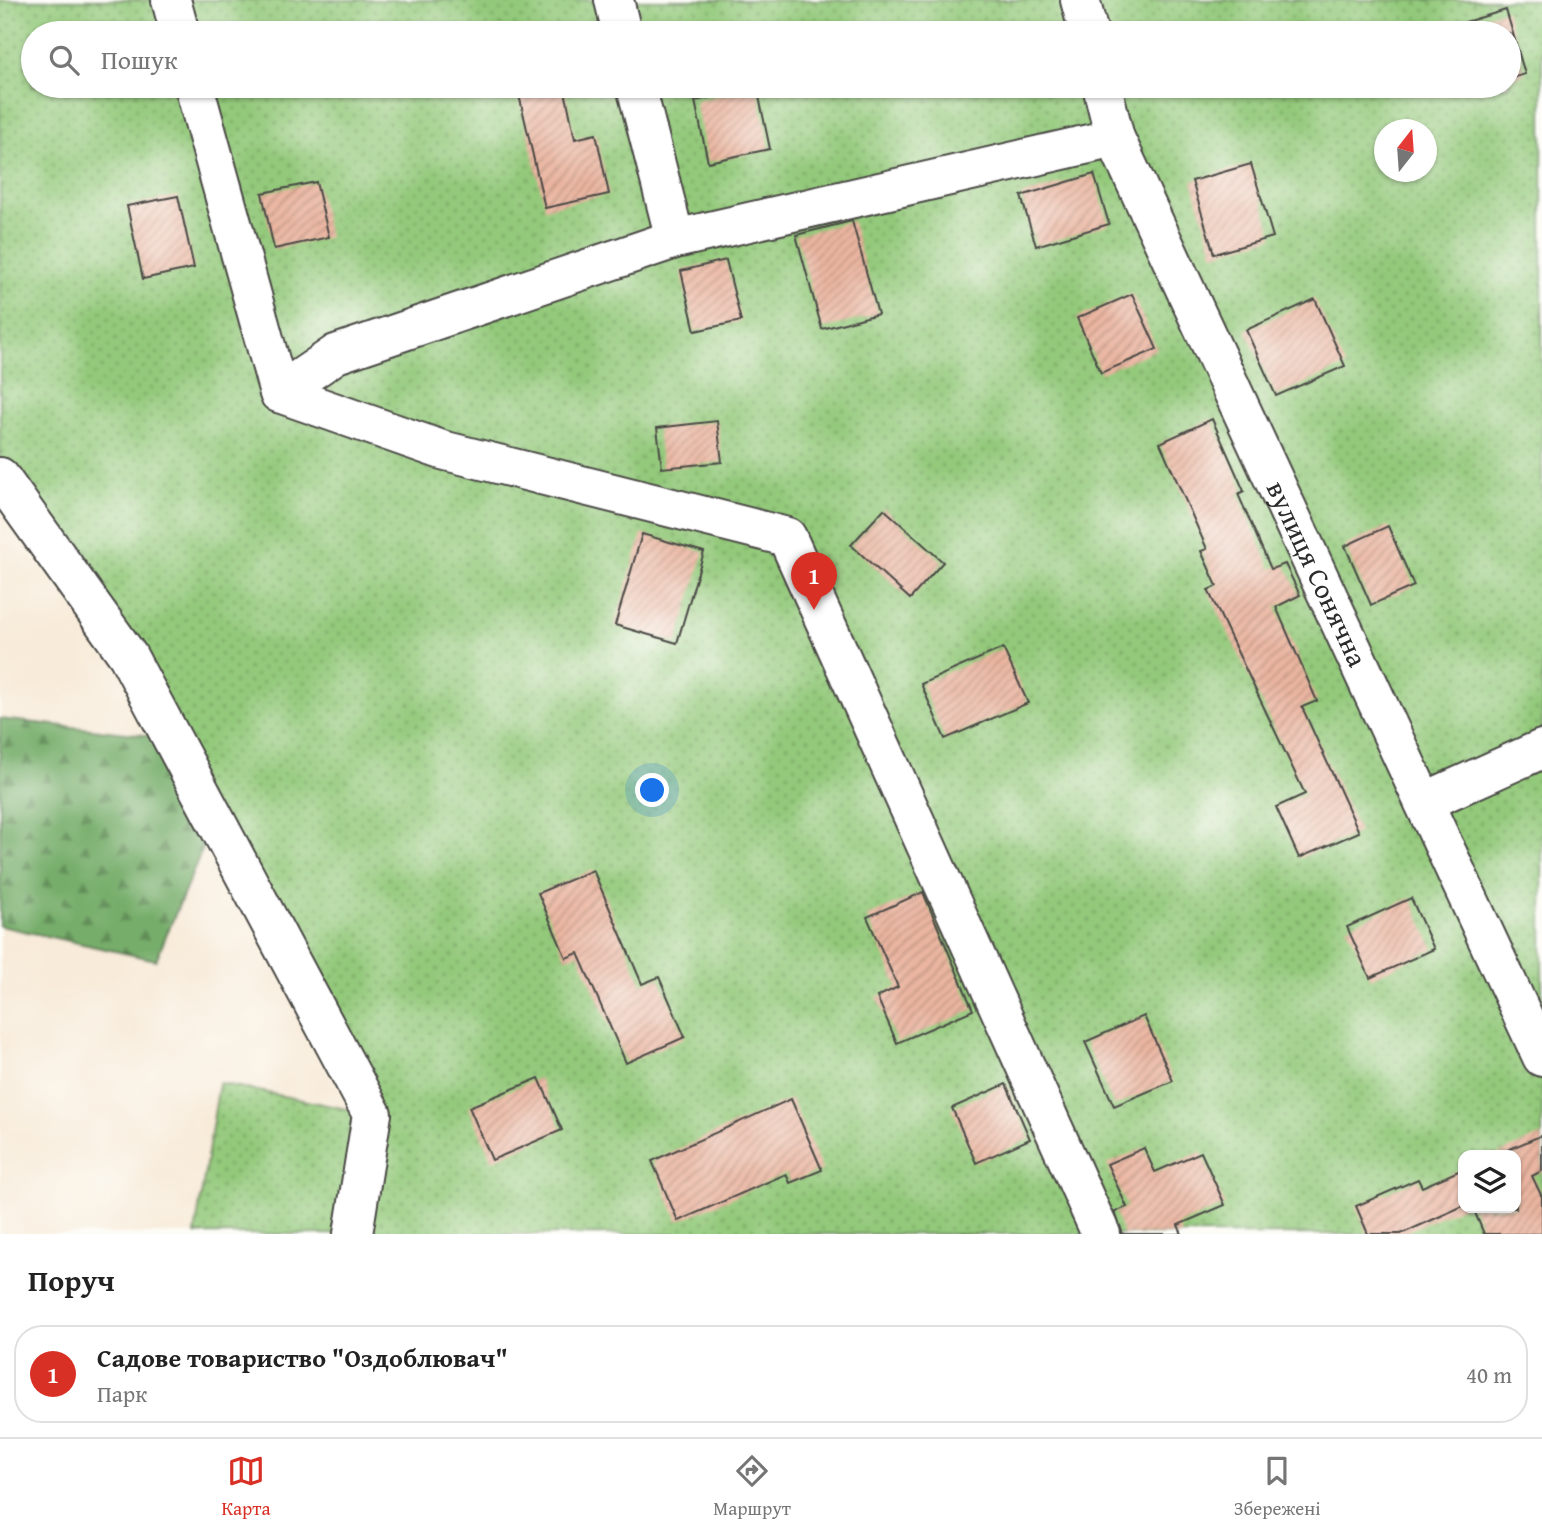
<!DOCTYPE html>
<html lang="uk">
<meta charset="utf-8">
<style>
:root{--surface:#fff;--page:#f6f6f6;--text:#222;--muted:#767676;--line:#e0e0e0;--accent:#d93025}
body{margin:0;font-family:"Gentium Book Plus",serif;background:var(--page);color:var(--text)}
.controls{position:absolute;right:21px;bottom:21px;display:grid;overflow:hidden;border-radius:14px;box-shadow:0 2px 5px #0004}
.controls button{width:63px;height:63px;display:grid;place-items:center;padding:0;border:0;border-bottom:2px solid var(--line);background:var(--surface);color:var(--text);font:35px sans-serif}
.compass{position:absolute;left:1374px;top:119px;width:63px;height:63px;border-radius:50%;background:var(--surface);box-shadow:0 2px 5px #0004;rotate:17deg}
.you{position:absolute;left:653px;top:791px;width:24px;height:24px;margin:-18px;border:5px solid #fff;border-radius:50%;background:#1a73e8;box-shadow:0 0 0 10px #1a73e833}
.badge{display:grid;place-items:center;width:46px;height:46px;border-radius:50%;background:var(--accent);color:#fff;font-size:23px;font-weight:700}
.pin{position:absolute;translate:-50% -58px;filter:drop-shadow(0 2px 4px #0008)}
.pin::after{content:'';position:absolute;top:37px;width:24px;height:21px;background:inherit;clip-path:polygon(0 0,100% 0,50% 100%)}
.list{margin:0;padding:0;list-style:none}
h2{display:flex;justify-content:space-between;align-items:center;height:91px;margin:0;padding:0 28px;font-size:30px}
h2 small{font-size:23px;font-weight:400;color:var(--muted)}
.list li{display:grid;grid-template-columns:46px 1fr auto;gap:21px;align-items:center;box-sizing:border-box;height:98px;margin:0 14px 14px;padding:0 14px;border:2px solid var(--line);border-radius:28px}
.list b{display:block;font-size:26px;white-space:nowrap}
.list p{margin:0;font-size:23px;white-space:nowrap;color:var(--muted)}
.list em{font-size:23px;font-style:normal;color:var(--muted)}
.icon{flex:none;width:38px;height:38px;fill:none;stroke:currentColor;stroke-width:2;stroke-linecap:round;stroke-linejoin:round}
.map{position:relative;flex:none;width:1542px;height:1234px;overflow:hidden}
.search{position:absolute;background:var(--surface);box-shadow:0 2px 5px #0004;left:21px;right:21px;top:21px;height:77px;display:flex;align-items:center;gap:18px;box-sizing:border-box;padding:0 24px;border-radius:38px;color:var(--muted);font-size:26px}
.sheet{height:203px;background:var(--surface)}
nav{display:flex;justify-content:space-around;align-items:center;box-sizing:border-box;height:98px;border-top:2px solid var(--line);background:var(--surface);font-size:19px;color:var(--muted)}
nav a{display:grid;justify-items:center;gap:4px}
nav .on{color:var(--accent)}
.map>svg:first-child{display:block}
.forest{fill:url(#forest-firs);stroke:#506c4a;stroke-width:2}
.garden{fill:url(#garden-dots);stroke:#5f7a52;stroke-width:2;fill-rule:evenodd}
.building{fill:url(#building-hatch)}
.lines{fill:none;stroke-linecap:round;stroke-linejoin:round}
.street-casing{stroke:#4a4845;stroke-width:42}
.street{stroke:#fff;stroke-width:38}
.labels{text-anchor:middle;stroke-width:5;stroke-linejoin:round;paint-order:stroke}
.street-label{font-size:28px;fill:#2b2b2b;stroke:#fdfcf7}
</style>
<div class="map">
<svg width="1542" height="1234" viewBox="0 0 1542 1234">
<defs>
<pattern id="forest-firs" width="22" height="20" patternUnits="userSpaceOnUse" patternTransform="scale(1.75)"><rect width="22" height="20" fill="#76ad6a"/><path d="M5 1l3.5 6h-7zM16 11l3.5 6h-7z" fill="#618d57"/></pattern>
<pattern id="garden-dots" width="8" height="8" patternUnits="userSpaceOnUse" patternTransform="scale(1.75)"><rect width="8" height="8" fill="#93c97a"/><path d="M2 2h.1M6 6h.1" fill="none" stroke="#78a364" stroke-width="1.8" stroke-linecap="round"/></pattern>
<pattern id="building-hatch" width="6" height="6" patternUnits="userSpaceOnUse" patternTransform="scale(1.75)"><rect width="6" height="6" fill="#ebb6a1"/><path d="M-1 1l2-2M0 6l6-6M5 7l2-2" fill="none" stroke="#bf9483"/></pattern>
</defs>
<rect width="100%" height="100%" fill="#fdfcf7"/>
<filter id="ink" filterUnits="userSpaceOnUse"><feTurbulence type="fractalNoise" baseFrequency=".0143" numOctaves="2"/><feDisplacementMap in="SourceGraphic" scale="14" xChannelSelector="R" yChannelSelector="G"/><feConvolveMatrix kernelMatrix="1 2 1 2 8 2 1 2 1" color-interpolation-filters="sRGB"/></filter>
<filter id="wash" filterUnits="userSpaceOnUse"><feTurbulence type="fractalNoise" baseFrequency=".00686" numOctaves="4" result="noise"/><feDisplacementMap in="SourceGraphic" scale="28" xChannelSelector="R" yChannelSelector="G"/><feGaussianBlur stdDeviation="1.57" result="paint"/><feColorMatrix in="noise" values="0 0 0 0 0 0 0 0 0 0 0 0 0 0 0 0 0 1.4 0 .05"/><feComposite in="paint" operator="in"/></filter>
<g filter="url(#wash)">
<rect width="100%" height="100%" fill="#f8ebd9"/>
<polygon class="forest" points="0,719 172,738 215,819 156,960 0,926"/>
<path class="garden" d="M0,0h1542v1234h-1347l24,-151 152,31 -199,-376 -172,-255zM33,33h1476v53h-1476zM1384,130h42v42h-42zM1463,1155h53v53h-53z"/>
<g id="blocks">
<g class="building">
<polygon points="1506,10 1525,74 1509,79 1509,33 1446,33 1445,28"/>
<polygon points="517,86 564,86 575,139 596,134 609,194 545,208"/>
<polygon points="757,87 770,149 708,162 695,101"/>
<polygon points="1251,164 1273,237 1214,254 1192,181"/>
<polygon points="1094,174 1109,224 1036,246 1021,196"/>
<polygon points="316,182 329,237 274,249 262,193"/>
<polygon points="178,196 194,268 143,279 127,206"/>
<polygon points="852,221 878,314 822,329 796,235"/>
<polygon points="726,260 741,321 695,331 681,271"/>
<polygon points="1132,294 1157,349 1101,373 1077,318"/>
<polygon points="1315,299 1345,366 1276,396 1246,330"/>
<polygon points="1212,419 1244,491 1238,494 1271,569 1285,564 1300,595 1276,607 1317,701 1302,707 1359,832 1299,858 1276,807 1305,794 1208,590 1217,586 1201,551 1207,549 1160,443"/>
<polygon points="717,421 722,462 662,468 657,428"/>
<polygon points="884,509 943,562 910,599 851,545"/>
<polygon points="1388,526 1414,586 1371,605 1345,546"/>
<polygon points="642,534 704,552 677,643 615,625"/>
<polygon points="1003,648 1028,703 945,739 921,684"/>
<polygon points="593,870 642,984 659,977 685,1037 626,1063 578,953 566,958 538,893"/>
<polygon points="923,892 973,1010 897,1043 877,997 898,987 867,917"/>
<polygon points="1411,898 1434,949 1370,978 1347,927"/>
<polygon points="1144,1016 1173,1081 1114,1106 1085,1042"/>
<polygon points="539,1078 562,1130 492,1160 469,1107"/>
<polygon points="1006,1084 1030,1139 976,1163 952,1108"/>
<polygon points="791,1099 822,1170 790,1183 786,1174 678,1221 652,1161"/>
<polygon points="1542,1135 1542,1171 1532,1176 1542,1197 1542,1234 1484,1234 1473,1208 1516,1208 1516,1155 1496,1155"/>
<polygon points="1144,1148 1155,1172 1201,1152 1225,1205 1178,1225 1182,1234 1123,1234 1115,1212 1127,1207 1107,1164"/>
<polygon points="1463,1169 1463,1206 1401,1234 1368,1234 1356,1206 1418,1179 1422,1187"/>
</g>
</g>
</g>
<g filter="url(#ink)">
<use href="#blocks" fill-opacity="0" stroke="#4a4845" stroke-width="2"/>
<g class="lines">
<defs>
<g id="street">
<polyline points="171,0 180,33"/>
<polyline points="614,0 622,33"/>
<polyline points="1080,0 1089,33"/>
<polyline points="194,86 279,393 442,450 787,537 1101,1234"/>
<polyline points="636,86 675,239"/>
<path id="s1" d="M1102,86l13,52 427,919"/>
<polyline points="279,393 336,354 675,239 1115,138"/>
<polyline points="0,477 128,656 372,1114 353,1234"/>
<polyline points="1424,802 1542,749"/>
</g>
</defs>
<use href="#street" class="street-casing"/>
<use href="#street" class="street"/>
</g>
</g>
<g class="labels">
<g class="street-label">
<text dy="10" stroke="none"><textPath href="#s1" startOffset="534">вулиця Сонячна</textPath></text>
</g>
</g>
</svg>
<div class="controls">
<button><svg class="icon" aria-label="layers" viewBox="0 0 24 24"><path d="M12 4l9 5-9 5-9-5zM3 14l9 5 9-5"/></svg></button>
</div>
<svg class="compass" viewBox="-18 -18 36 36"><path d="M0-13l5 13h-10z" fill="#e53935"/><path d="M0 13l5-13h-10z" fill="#767676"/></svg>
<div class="you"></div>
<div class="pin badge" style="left:814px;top:610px">1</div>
<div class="search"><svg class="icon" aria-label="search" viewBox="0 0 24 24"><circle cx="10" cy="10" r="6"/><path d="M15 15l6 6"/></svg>Пошук</div>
</div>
<section class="sheet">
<h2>Поруч<small></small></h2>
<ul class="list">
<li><span class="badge">1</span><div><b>Садове товариство &quot;Оздоблювач&quot;</b><p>Парк</p></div><em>40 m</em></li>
</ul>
</section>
<nav>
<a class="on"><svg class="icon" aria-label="map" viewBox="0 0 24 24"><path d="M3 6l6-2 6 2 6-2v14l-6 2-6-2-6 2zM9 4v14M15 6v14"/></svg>Карта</a>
<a><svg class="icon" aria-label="directions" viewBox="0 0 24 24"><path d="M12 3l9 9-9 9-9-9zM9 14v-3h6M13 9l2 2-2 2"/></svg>Маршрут</a>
<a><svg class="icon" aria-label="saved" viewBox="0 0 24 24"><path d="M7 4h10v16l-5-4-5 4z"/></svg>Збережені</a>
</nav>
